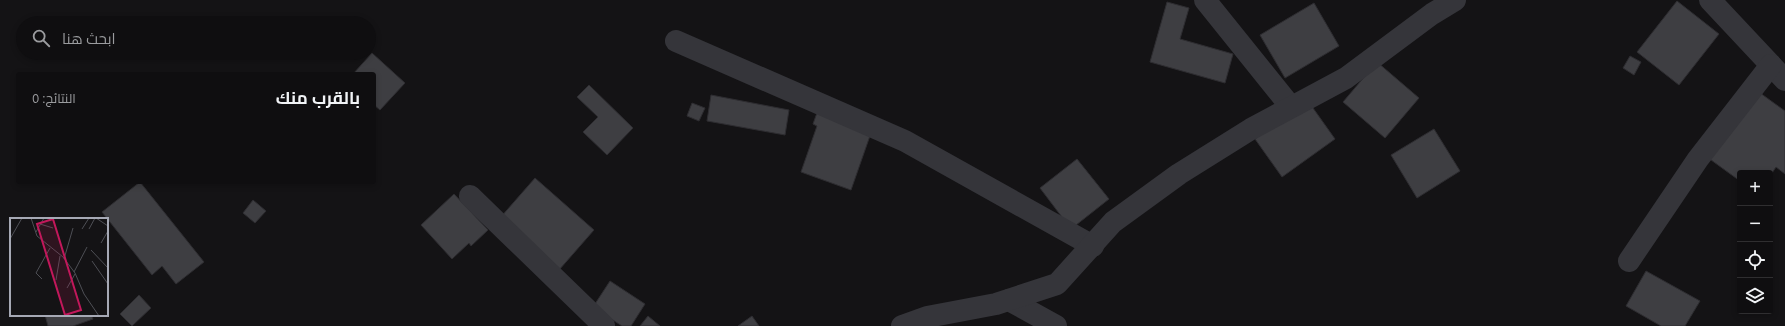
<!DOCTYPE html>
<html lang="ar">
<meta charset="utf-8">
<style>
:root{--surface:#0f0e10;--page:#181719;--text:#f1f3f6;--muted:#9b9c9f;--line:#2f2e30}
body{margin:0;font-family:Ubuntu,Cairo,sans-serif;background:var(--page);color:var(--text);direction:rtl}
.controls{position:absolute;right:12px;bottom:12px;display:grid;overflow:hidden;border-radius:4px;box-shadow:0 2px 6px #0003}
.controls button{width:36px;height:36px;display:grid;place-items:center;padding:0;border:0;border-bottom:1px solid var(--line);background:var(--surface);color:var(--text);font:20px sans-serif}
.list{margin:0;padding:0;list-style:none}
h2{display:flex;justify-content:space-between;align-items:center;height:52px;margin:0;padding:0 16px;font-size:17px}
h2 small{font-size:13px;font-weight:400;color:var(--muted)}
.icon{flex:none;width:22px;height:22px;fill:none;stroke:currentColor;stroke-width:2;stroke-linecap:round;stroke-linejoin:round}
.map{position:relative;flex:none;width:1785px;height:326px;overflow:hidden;direction:ltr}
.search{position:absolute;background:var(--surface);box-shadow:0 2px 6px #0003;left:16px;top:16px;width:360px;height:44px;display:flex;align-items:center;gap:10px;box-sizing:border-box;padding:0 14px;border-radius:22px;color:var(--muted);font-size:15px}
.panel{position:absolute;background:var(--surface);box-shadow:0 2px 6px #0003;left:16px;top:72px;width:360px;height:112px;border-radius:4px;direction:rtl}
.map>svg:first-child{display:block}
.building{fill:#3e3e42;stroke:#2e2d31}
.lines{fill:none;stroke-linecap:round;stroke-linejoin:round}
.minor{stroke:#35353a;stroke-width:22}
.inset-road{fill:none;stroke:#4e4f55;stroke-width:1}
.view{fill:#c2185b;fill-opacity:0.15;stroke:#c2185b;stroke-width:2}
.inset-edge{fill:none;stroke:#a6a9b5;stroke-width:2}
</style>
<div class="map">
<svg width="1785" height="326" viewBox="0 0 1785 326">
<rect width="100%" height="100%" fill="#141315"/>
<g class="building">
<polygon points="1677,1 1719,34 1679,85 1637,52"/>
<polygon points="1167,2 1189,8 1180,39 1233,54 1225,83 1150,62"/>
<polygon points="1314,3 1339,46 1285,78 1260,35"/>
<polygon points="372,53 405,83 380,110 374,105 374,74 353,74"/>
<polygon points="1630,56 1641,62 1634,75 1623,68"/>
<polygon points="1377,62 1419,98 1385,138 1343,102"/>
<polygon points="589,85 633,128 607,155 583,132 598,117 577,97"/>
<polygon points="1756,90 1785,111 1785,174 1776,167 1770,176 1770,173 1740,173 1740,181 1707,157"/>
<polygon points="711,95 789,110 785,135 707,121"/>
<polygon points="1308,101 1335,139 1282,177 1255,139"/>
<polygon points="692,103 705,108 699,121 687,116"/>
<polygon points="818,110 872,130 851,190 801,172 817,126 813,124"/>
<polygon points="1434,129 1460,171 1417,198 1391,155"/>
<polygon points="1077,159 1109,199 1071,229 1040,188"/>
<polygon points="535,178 594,230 559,270 500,218"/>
<polygon points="140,182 204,262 176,284 162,266 152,275 102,212"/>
<polygon points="454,194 488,230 471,246 469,243 452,259 421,225"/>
<polygon points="253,200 266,211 255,223 243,213"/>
<polygon points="1646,271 1700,301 1685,326 1661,326 1626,306"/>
<polygon points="610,281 645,304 631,326 622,326 593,307"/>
<polygon points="139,295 151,308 132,326 120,314"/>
<polygon points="45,315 91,315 93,319 73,326 48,326"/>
<polygon points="648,316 660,326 640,326"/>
<polygon points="752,316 759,326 738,326"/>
</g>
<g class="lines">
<g class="minor">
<polyline points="1205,0 1291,107"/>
<polyline points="1710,0 1785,80"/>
<polyline points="676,41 905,141 1093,246"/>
<polyline points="470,196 604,326"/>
<polyline points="1629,261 1698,159 1771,65"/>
<polyline points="1009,300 1056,326"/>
<polyline points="902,326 927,317 996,304 1057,284 1113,222 1179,174 1251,129 1346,78 1432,14 1455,0"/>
</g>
</g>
<g transform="translate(10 218)">
<rect width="98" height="98" fill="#141315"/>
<path class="inset-road" d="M21,0l6,18 26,21 12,16 9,21 15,22M86,0l12,8M30,6l13,4M72,11l7,-11M79,11l6,-11M26,14l8,-14M0,21l12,-21M91,25l7,-12M81,32l17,18M54,41l9,-31M82,43l16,23M64,54l13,-25M32,61l-6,-6 14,-25M46,62l4,-24M57,70l8,-14"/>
<path class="view" d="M43,1l28,91 -16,5 -28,-91z"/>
<rect width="98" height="98" class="inset-edge"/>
</g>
</svg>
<div class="controls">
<button>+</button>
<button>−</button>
<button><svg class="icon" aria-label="locate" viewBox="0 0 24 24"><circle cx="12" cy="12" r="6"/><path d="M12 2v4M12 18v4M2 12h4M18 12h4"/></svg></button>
<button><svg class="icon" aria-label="layers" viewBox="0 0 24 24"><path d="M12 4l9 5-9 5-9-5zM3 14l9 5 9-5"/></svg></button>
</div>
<div class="search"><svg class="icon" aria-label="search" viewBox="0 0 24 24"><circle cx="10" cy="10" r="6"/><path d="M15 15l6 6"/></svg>ابحث هنا</div>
<section class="panel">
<h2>بالقرب منك<small>النتائج: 0</small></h2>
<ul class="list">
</ul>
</section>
</div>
